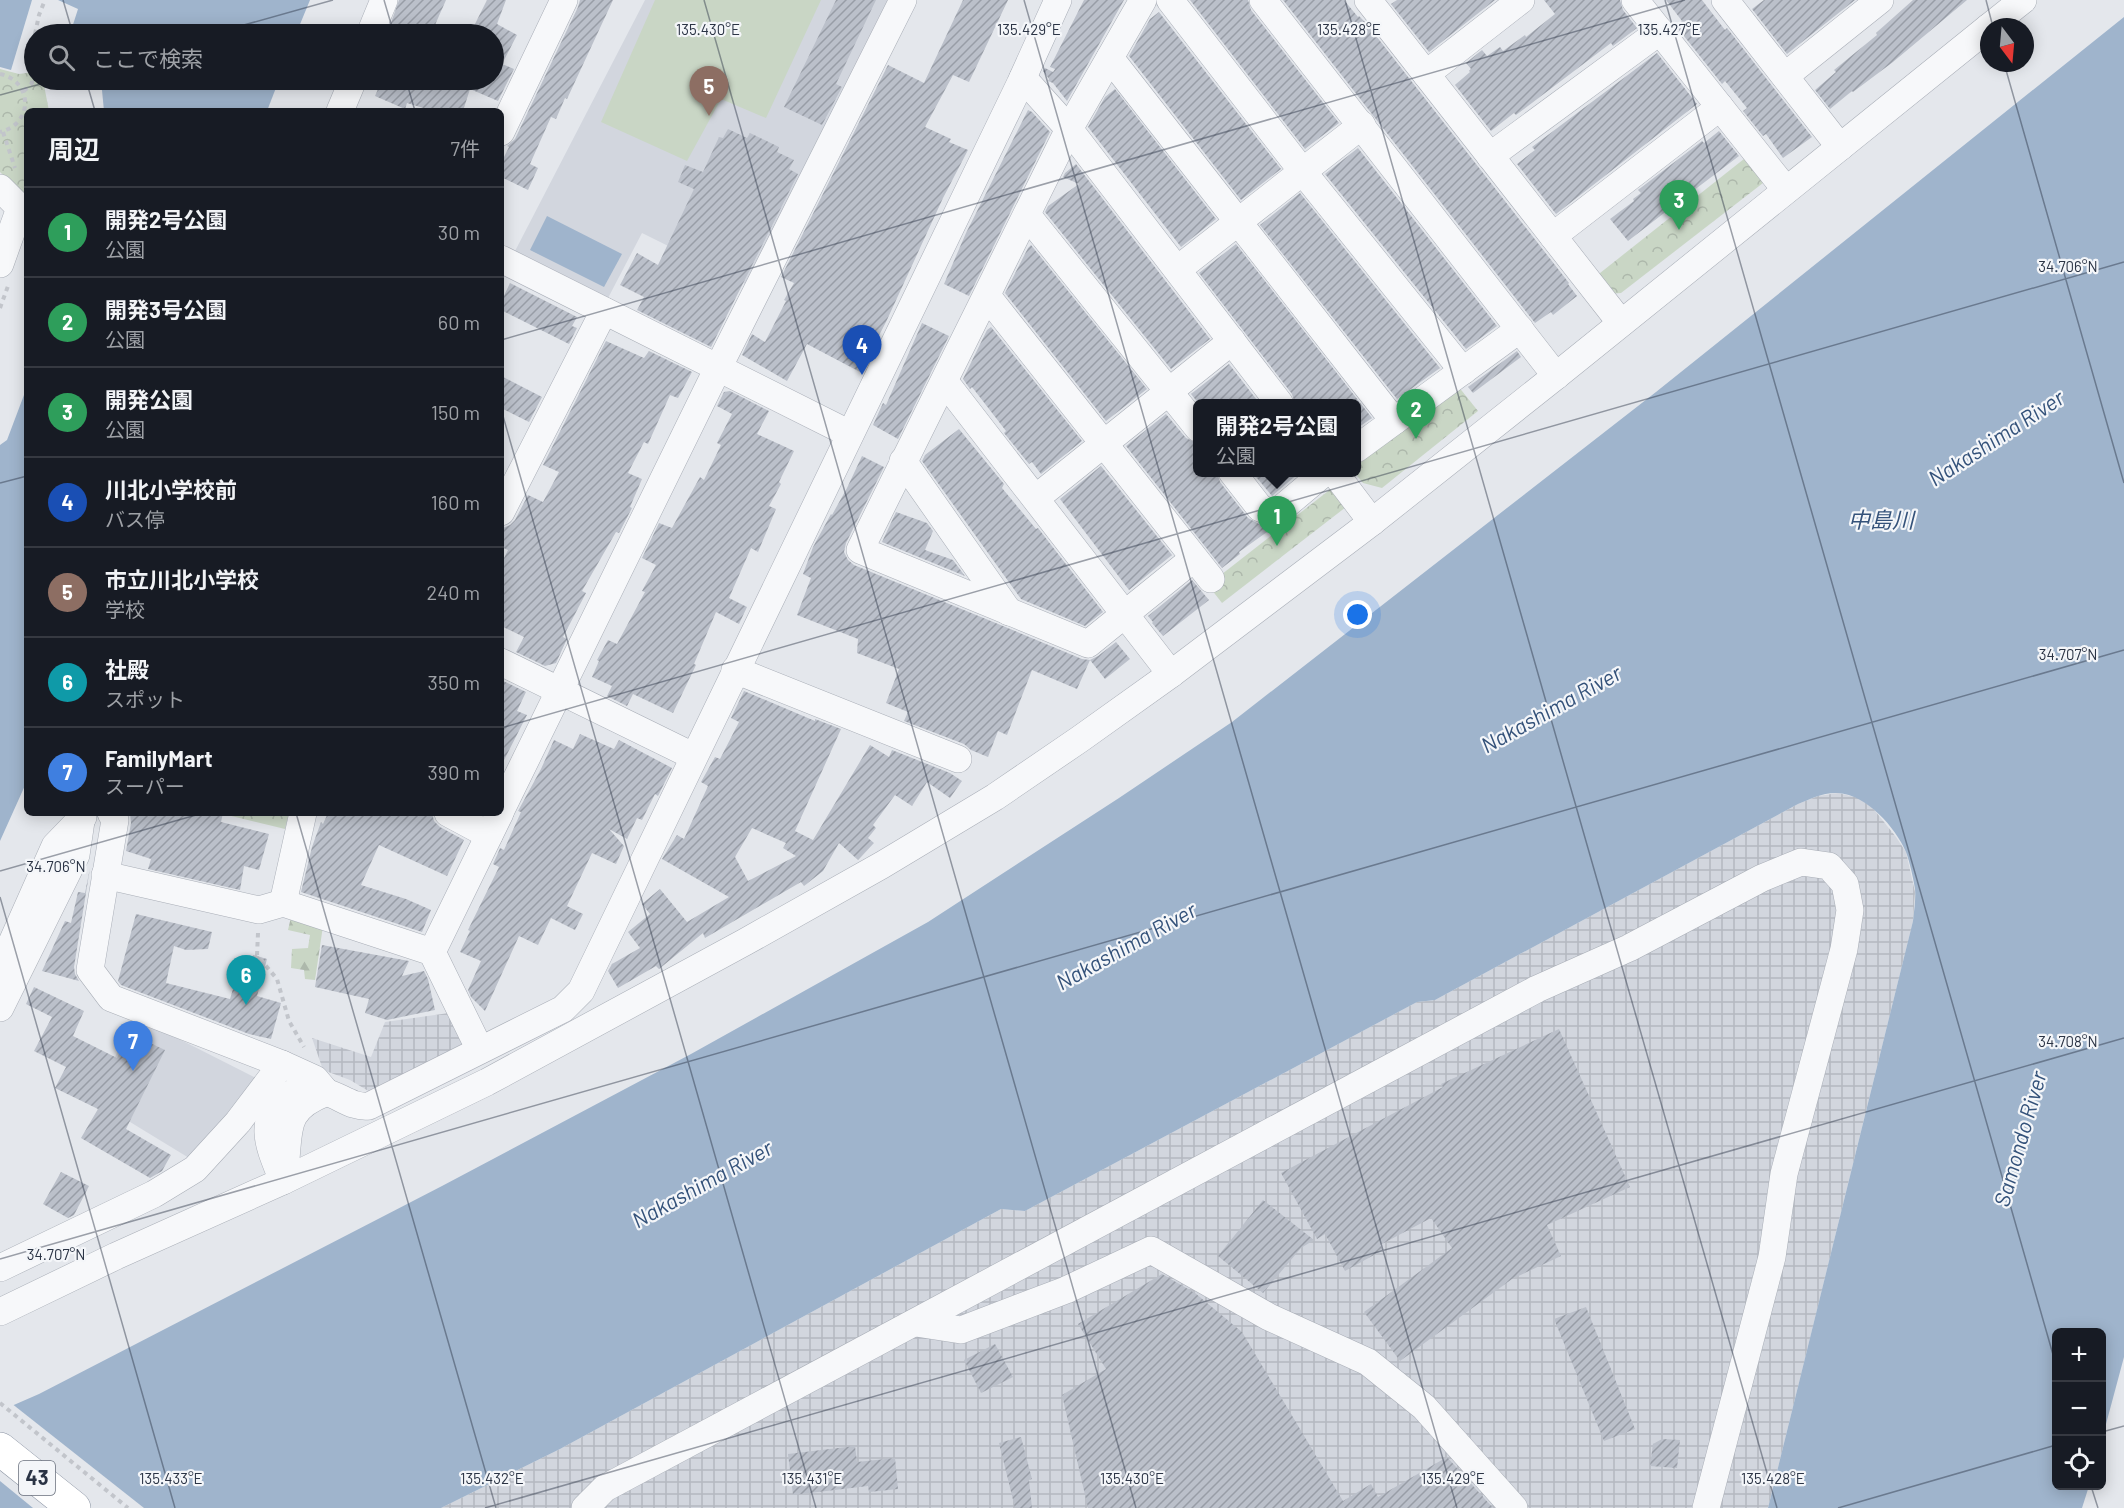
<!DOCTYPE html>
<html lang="ja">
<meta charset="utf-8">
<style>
:root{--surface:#171b24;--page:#20242c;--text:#f1f3f6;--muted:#9ea1a6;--line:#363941;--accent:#d1495b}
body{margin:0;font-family:Barlow,"Noto Sans JP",sans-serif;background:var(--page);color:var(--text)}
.controls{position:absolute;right:18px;bottom:18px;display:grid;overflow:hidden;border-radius:9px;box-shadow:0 3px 15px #0003}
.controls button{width:54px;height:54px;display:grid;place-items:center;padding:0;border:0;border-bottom:2px solid var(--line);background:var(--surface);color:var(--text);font:30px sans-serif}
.compass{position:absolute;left:1980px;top:18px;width:54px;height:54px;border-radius:50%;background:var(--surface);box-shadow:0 3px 15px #0003;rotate:164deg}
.you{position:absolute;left:1358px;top:615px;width:21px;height:21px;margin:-15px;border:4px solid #fff;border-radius:50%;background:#1a73e8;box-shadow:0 0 0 9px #1a73e833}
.badge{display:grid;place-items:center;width:39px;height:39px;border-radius:50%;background:var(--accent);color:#fff;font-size:20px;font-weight:700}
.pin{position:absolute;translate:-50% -50px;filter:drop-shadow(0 2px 3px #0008)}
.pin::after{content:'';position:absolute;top:32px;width:21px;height:18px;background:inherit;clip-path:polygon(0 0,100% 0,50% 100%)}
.popup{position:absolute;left:1193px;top:399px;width:168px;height:78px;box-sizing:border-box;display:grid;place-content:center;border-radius:9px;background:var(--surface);filter:drop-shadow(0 2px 4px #0005);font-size:20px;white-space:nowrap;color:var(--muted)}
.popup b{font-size:22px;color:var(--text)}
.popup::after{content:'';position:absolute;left:50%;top:100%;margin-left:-12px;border:12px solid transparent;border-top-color:var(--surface)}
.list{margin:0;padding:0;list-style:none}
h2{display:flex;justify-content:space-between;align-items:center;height:78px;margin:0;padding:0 24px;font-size:26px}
h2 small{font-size:20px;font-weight:400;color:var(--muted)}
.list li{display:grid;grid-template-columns:39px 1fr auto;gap:18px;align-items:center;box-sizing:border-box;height:90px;padding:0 24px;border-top:2px solid var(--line)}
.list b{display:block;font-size:22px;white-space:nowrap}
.list p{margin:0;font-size:20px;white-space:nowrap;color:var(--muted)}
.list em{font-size:20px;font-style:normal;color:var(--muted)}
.icon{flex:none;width:33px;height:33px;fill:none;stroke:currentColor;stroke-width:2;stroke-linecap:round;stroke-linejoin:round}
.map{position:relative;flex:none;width:2124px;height:1508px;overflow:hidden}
.search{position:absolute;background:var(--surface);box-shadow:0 3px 15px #0003;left:24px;top:24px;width:480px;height:66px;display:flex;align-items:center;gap:15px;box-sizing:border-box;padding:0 21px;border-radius:33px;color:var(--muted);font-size:22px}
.panel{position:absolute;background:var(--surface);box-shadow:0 3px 15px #0003;left:24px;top:108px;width:480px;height:708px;border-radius:9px}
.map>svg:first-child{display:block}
.built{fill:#d2d6de}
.industrial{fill:url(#industrial-grid)}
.grass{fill:#c9d6c5}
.forest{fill:url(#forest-firs)}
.park{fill:url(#park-crowns)}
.water{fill:#9fb4cc}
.pier{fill:#e4e7ec}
.building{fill:url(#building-hatch);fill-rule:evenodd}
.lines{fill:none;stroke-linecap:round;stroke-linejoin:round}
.minor-casing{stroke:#a9aeb7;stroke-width:28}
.highway-casing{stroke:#8b94a3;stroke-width:34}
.path{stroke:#c2c5cb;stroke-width:4;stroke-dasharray:4.5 4.5;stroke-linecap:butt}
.minor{stroke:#f7f8fa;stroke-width:27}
.highway{stroke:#fff;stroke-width:33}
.ticks{fill:none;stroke:#2b3445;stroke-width:1.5;stroke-opacity:0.45}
.labels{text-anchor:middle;stroke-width:4.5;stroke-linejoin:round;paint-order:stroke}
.shield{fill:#f4f6f9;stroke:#676e7b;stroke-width:1.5}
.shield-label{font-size:20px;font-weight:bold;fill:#2b3445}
.water-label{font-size:22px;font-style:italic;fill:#34527a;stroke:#f4f6f9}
.ticks-label{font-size:15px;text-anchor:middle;fill:#2b3445;stroke:#f4f6f9;stroke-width:4.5;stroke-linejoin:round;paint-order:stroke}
</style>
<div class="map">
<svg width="2124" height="1508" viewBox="0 0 2124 1508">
<defs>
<pattern id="industrial-grid" width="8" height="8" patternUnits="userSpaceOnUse" patternTransform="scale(1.5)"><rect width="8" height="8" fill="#d2d6de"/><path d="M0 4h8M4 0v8" fill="none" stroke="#b4b8c0"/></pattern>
<pattern id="forest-firs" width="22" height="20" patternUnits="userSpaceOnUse" patternTransform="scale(1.5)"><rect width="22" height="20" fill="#c9d6c5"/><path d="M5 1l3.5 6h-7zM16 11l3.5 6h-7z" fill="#adb8ab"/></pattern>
<pattern id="park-crowns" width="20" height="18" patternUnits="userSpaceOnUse" patternTransform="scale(1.5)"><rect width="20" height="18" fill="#c9d6c5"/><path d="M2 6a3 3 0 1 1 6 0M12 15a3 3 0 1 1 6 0" fill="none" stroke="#adb8ab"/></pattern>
<pattern id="building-hatch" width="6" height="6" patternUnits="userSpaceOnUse" patternTransform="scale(1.5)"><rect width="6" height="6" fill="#bbc0ca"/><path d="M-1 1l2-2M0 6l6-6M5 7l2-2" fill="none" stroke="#989da6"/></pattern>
</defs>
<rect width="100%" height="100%" fill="#e4e7ec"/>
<g class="built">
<polygon points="645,0 892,0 749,286 642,233 607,300 514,253"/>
<polygon points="132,1022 171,1035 262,1081 194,1161 94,1100"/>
</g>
<g class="industrial">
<polygon points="1838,793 1859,798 1872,807 1896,837 1906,852 1915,892 1913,921 1768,1508 441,1508 560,1449 1001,1209 1025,1211 1417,1002 1435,1000 1798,804 1818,796"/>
<polygon points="449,1013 465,1044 375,1095 350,1080 323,1070 312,1038 371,1057 385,1022"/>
</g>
<polygon class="grass" points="655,0 821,0 766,118 721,99 687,161 601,122"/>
<polygon class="forest" points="291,917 323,926 315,980 305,979 304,970 291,968 292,949 308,948 310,935 288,930"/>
<g class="park">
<polygon points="0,69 19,74 34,72 34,80 43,80 49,111 27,111 27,199 0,172"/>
<polygon points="1749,155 1762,172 1763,183 1621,293 1610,294 1595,277"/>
<polygon points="1458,386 1478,411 1382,488 1363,483 1355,473 1357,465"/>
<polygon points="1332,488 1346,507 1222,603 1208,585"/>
<polygon points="219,813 289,813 285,829"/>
</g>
<g class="water">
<polygon points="0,0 32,0 11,70 0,67"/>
<polygon points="58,0 310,0 296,34 70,34 78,9"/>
<path d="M2124,17v1340l-22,82v-107h-46v154h33l-7,22h-314l145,-587c1,-10 3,-22 2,-32 -2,-12 -5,-26 -9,-37 -11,-25 -39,-57 -68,-59 -14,-1 -28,6 -40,11l-363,196 -18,2 -392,209 -24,-2 -441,240 -119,59h-441v-97l39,-17 403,-208 249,-132 237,-132 191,-124 113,-76 424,-330z"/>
<polygon points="101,80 279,80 267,111 104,111"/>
<polygon points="547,216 622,254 604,287 530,250"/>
<polygon points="27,387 27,781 0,841 0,445 7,440"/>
</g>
<polygon class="pier" points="11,1403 144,1508 33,1508 0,1481 0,1408"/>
<g class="building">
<polygon points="399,0 446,0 431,34 387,34"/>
<polygon points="487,0 506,0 497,24 517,35 502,64 514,69 498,101 470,89 463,111 433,111 407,103 405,109 375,96 382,80 494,80 494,33 470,34"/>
<polygon points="580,0 613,0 567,99 565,98 556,119 551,117 530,164 538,168 528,190 501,177 501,163 509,147 507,146 515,139 578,7"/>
<polygon points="836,0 876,0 836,84 842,87 822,125 784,107"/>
<polygon points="963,0 1008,0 969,82 953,75 925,127 951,139 949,142 968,150 943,198 886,322 860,372 807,344 787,381 742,355 752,334 765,342 786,301 784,300 794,283 781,277 888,65 924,83"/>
<polygon points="1084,0 1124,0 1067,101 1053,83 1048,81 1049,79 1043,71 1045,68 1053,72 1055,69 1050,67"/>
<polygon points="1190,0 1248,0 1251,10 1339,123 1305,149"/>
<polygon points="1283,0 1344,0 1358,17 1359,16 1366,23 1569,283 1568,284 1577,296 1553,315 1551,312 1535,323"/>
<polygon points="1397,0 1495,0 1429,52 1391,4"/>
<polygon points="1544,0 1620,0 1623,10 1637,28 1613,46 1611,43 1516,115 1514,113 1491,131 1455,85 1470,72 1469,71 1471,69 1466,63 1482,50 1487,56 1500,47 1503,51 1525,35 1526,37 1555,14"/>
<polygon points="1666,0 1702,0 1725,30 1727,28 1812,137 1783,158 1766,134 1763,136 1743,111 1747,108 1725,81 1722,84 1676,26 1682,21"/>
<polygon points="1764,0 1855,0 1787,54 1752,9"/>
<polygon points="1913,0 1967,0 1893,62 1853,92 1852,91 1830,109 1815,90 1836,72 1834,70 1877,35 1876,33"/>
<polygon points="1159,12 1281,169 1241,200 1129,56 1150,19"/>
<polygon points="1657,53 1697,104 1556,214 1517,164 1535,150 1532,147"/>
<polygon points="1115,89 1216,219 1181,247 1088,127 1105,97"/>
<polygon points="1028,110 1032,112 1050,132 969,296 944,284 966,233"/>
<polygon points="728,129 747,138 750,133 779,147 777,152 794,160 789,169 798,174 711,347 637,310 644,297 620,285 637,253 658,265 694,189 678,182 685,165 703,172 719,137 723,138"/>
<polygon points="1719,131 1739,156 1685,197 1686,198 1669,212 1668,210 1628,241 1610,219 1634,201 1633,199 1641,193 1638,190 1702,141 1704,143"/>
<polygon points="1358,148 1497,326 1466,349 1325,174"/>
<polygon points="1076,164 1210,339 1171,369 1045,212 1048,206 1079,184 1063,177 1065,173"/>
<polygon points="1300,193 1440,368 1397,399 1260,225"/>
<polygon points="1236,244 1372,418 1356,429 1356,404 1295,404 1292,394 1199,273"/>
<polygon points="1031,245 1147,389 1106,421 1005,293 1028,248"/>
<polygon points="510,283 577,317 572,326 577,328 569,344 501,310 501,302"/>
<polygon points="922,323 949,336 898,439 873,425 883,403 886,405"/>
<polygon points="991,327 1082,441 1041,474 1032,462 1029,464 1004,433 1006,431 996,418 972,387 970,389 963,379 987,330"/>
<polygon points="606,341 644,358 649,351 692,372 678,398 670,395 648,444 644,442 628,473 642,479 630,507 632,508 619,533 616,532 582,591 586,593 563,637 567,639 556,663 545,666 516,652 524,637 501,626 501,564 508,550 501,547 501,531 503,528 510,525 515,520 528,495 543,502 559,472 543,465"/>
<polygon points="1517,351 1521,357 1473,393 1468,387"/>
<polygon points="1229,364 1260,404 1199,404 1191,394"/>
<polygon points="501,376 542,397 529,422 501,408"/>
<polygon points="730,391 769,411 757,434 794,451 779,482 781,484 769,506 776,509 758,552 751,548 729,598 747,607 739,624 716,612 694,664 696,665 673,713 633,694 627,706 607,696 612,686 592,677 599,661 597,660 608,640 617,644 645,592 642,591 656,565 642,558 659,523 672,528 700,477 704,480 721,445 717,443 732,414 717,406 724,392"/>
<polygon points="1166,414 1186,438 1197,443 1197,472 1217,472 1220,482 1248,518 1263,526 1267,532 1239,552 1240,554 1222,568 1126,446"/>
<polygon points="959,429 1004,484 1002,488 1036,529 1038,528 1103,612 1085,626 1021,599 922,461 925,455"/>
<polygon points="862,456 884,467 846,543 844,552 848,560 854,565 1003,626 1082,659 1090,660 1077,689 1032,670 1007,735 998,731 988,757 971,750 964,744 904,721 908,712 886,703 899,669 857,653 858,639 797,615 811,578 803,574 813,547 831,514 832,515 847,488"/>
<polygon points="1101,466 1172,555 1129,590 1060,499"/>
<polygon points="1252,472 1300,472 1272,496"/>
<polygon points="896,512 927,523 933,531 925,550 953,560 965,576 882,542"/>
<polygon points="1192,580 1209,600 1163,636 1152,623 1153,622 1148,616"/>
<polygon points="1116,642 1130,659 1105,679 1090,660 1098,656"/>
<polygon points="501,680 526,692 517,711 527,715 501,766"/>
<path d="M744,691l71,30v-2l26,10 -46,102 18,9 57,-95 19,12 3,-7 58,23 12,8 -12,17 -23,-16 -15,24 -17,-11 -22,30 3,3 -8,10 6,5 -16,17 -19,-17 -16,28 -19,15 -3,-4 -96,56 -2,-5 -44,36 -3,-3 -38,22 -10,-17 4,-7 28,-16 -12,-16 22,-18 -8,-10 18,-15 27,33 42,-25 -67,-38 15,-24 7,4 24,-53 -7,-4 14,-25 5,2 19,-37 -8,-4zM752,828l34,15 -3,5 13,8 -48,25 -13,-24z"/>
<polygon points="580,734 614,749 619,740 672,768 658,796 655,794 642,820 637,818 627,839 609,829 624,846 616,864 592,853 567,906 583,914 575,930 551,918 538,945 519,936 485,1011 471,997 468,990 481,961 460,952 470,931 468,930 499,867 493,864 498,853 500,848 504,850 521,812 518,811 541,769 554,740 573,749"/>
<polygon points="130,813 174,813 190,816 191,813 223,813 221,822 269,834 259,870 244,866 240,890 148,869 151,859 126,851 131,823"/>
<polygon points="328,813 432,813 434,821 440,827 464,840 447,876 379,845 361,885 406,899 431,910 422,932 301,892 312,847 321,822 323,824"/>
<polygon points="90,868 74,967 75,974 79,981 42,971 65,921 71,923 78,892 85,893"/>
<polygon points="136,914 212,932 208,949 186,950 174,946 166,983 230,999 233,989 241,991 253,955 267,959 257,996 281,1003 271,1039 249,1034 121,985 118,981"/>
<polygon points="322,945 409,961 402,976 424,971 428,979 435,1010 387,1020 365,1013 369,999 315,987"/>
<polygon points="34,987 84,1011 73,1036 117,1058 129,1033 165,1050 126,1129 171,1155 162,1171 150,1178 81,1138 98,1109 55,1088 66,1067 34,1051 52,1017 26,1004"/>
<polygon points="1559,1029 1630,1187 1547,1225 1561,1256 1512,1279 1400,1361 1364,1312 1452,1248 1431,1218 1380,1245 1383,1250 1345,1271 1325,1234 1317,1239 1281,1173 1443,1087 1441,1084"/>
<polygon points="61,1172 89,1186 74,1215 68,1218 43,1204"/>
<polygon points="1263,1200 1314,1240 1301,1248 1263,1293 1218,1256"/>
<polygon points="1162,1274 1195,1293 1242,1332 1343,1501 1371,1484 1378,1497 1447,1457 1493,1508 1088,1508 1062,1395 1106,1369 1078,1324"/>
<polygon points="1586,1307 1635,1429 1604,1441 1554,1319"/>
<polygon points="995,1344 1013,1377 981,1393 964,1360"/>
<polygon points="1021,1437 1032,1479 1029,1480 1032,1508 1015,1508 999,1443"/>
<polygon points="1662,1439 1680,1440 1677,1468 1650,1466 1653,1444"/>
<polygon points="855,1446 857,1462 895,1458 898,1489 869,1492 868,1486 793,1495 788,1454"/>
</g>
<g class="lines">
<defs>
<g id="minor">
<polyline points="1143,0 1069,129 860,550 1088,644 1193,559"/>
<polyline points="1170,0 1303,172 1463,371"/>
<polyline points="1263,0 1556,376"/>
<polyline points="1368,0 1621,323"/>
<polyline points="1635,0 1786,190"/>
<polyline points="1725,0 1840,147"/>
<polyline points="1989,27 2023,0"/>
<polyline points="370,34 384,0"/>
<polyline points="1110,58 1394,421"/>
<polyline points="1426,74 1521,0"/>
<polyline points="1785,76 1880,0"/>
<polyline points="1023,78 1069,129 1280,404"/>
<polyline points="340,111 353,80"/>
<polyline points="501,132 564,0"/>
<polyline points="1490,156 1660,31"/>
<polyline points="0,188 20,208 0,264"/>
<polyline points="1027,215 1198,428"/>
<polyline points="1553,236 1720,107"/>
<polyline points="501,259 850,434"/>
<polyline points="1178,269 1362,125"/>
<polyline points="987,296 1211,579"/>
<polyline points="945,382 1171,674"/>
<polyline points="1356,449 1520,329"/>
<polyline points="903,461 1009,612"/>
<polyline points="1232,472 1260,508 1275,514 1325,472"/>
<polyline points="1334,472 1372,522"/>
<polyline points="1036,498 1232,341"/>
<polyline points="501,512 604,311"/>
<polyline points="501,662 693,756"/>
<polyline points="735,670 958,759"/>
<polyline points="501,810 718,368 903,0"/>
<polyline points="111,813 115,820 90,970 111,998 282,1064 315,1079 326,1092"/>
<polyline points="448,813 489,835"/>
<polyline points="105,875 259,910 283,903 432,952 480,1050"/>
<polyline points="283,903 303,813"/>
<polyline points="432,952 500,813"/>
<polyline points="2,965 55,846 83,817"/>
<polyline points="0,1008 76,855 81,821"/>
<path d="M285,1168c5,-38 -3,-58 40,-75"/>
<path d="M283,1181c-11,-29 -29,-60 3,-84 12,-9 25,-9 39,-5 16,4 27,16 44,14l194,-97 18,-18 439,-907 38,-84"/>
<polyline points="0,1268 154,1194 195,1169 238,1122 282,1064"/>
<polyline points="0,1312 116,1256 283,1181 487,1082 745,942 882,865 995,797 1080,739 1171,674 1372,522 1556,376 1989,27"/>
<polyline points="916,1323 961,1330 1066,1290 1151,1250 1269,1317 1368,1362 1424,1407 1514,1508"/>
<polyline points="585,1508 605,1488 1537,989 1629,948 1762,878 1801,862 1829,866 1845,884 1850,910 1844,949 1784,1174 1772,1257 1706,1508"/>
</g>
<polyline id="highway" points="0,1449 74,1508"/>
</defs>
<use href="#minor" class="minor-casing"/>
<use href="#highway" class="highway-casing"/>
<g class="path">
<polyline points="35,34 39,15 45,0"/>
<path d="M0,74c33,7 34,50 0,58"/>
<polyline points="24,91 32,83 32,45 34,36"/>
<polyline points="3,132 15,168"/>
<polyline points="0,308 8,286"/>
<polyline points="258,933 257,955 277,979 289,1021 304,1047"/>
<polyline points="253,978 257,956"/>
<polyline points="0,1403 128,1508"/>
</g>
<use href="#minor" class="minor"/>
<use href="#highway" class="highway"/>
</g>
<path class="ticks" d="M63,0l10,34M384,0l10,34M704,0l432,1508M1024,0l433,1508M1345,0l432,1508M1665,0l391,1365M1986,0l7,27M212,34l121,-34M2004,63l120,420M86,80l9,31M406,80l9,31M0,95l55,-15M501,340l1184,-340M501,409l315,1099M0,483l27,-7M501,728l1623,-466M296,813l200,695M0,871l203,-58M0,897l175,611M0,1259l2124,-609M2102,1432l22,-6M2091,1486l7,22M485,1508l1639,-470M1838,1508l218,-63"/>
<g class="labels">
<rect class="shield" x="19" y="1461" width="36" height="34" rx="4.5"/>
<g class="shield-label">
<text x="37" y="1485">43</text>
</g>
<g class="water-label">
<text transform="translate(1996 438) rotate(-33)" y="8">Nakashima River</text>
<text x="1881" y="528">中島川</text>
<text transform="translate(1551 709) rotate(-29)" y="8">Nakashima River</text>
<text transform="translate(1126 946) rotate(-29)" y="8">Nakashima River</text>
<text transform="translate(2020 1139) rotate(-74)" y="8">Samondo River</text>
<text transform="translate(702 1184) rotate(-29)" y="8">Nakashima River</text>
</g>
</g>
<g class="ticks-label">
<text x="708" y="35">135.430°E</text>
<text x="1029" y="35">135.429°E</text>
<text x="1349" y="35">135.428°E</text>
<text x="1669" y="35">135.427°E</text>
<text x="2068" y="272">34.706°N</text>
<text x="2068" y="660">34.707°N</text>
<text x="56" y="872">34.706°N</text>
<text x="2068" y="1047">34.708°N</text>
<text x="56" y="1260">34.707°N</text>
<text x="171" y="1484">135.433°E</text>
<text x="492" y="1484">135.432°E</text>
<text x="812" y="1484">135.431°E</text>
<text x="1132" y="1484">135.430°E</text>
<text x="1453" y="1484">135.429°E</text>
<text x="1773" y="1484">135.428°E</text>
</g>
</svg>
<div class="controls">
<button>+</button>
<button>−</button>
<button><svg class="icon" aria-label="locate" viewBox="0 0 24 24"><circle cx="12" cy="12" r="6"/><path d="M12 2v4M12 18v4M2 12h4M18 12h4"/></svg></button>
</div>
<svg class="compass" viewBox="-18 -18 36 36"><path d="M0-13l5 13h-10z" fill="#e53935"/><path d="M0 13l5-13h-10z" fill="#9ea1a6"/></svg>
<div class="you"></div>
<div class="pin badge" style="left:1277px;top:546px;background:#2e9e5b">1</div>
<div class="popup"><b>開発2号公園</b>公園</div>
<div class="pin badge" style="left:1416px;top:439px;background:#2e9e5b">2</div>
<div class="pin badge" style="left:1679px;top:230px;background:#2e9e5b">3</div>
<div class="pin badge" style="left:862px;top:375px;background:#1a4fb4">4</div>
<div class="pin badge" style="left:709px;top:116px;background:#8d6e63">5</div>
<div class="pin badge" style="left:246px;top:1005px;background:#0f9aa8">6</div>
<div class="pin badge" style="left:133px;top:1071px;background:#3f7fe0">7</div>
<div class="search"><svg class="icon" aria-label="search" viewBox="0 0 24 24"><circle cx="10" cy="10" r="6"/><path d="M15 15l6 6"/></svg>ここで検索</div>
<section class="panel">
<h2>周辺<small>7件</small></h2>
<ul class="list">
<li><span class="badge" style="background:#2e9e5b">1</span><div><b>開発2号公園</b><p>公園</p></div><em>30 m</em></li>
<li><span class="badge" style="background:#2e9e5b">2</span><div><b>開発3号公園</b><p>公園</p></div><em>60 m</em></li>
<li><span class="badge" style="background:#2e9e5b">3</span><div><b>開発公園</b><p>公園</p></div><em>150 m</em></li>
<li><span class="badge" style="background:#1a4fb4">4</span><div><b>川北小学校前</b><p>バス停</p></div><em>160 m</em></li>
<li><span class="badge" style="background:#8d6e63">5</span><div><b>市立川北小学校</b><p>学校</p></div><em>240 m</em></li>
<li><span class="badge" style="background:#0f9aa8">6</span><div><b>社殿</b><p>スポット</p></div><em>350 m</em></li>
<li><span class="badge" style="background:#3f7fe0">7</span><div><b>FamilyMart</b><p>スーパー</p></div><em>390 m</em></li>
</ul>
</section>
</div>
